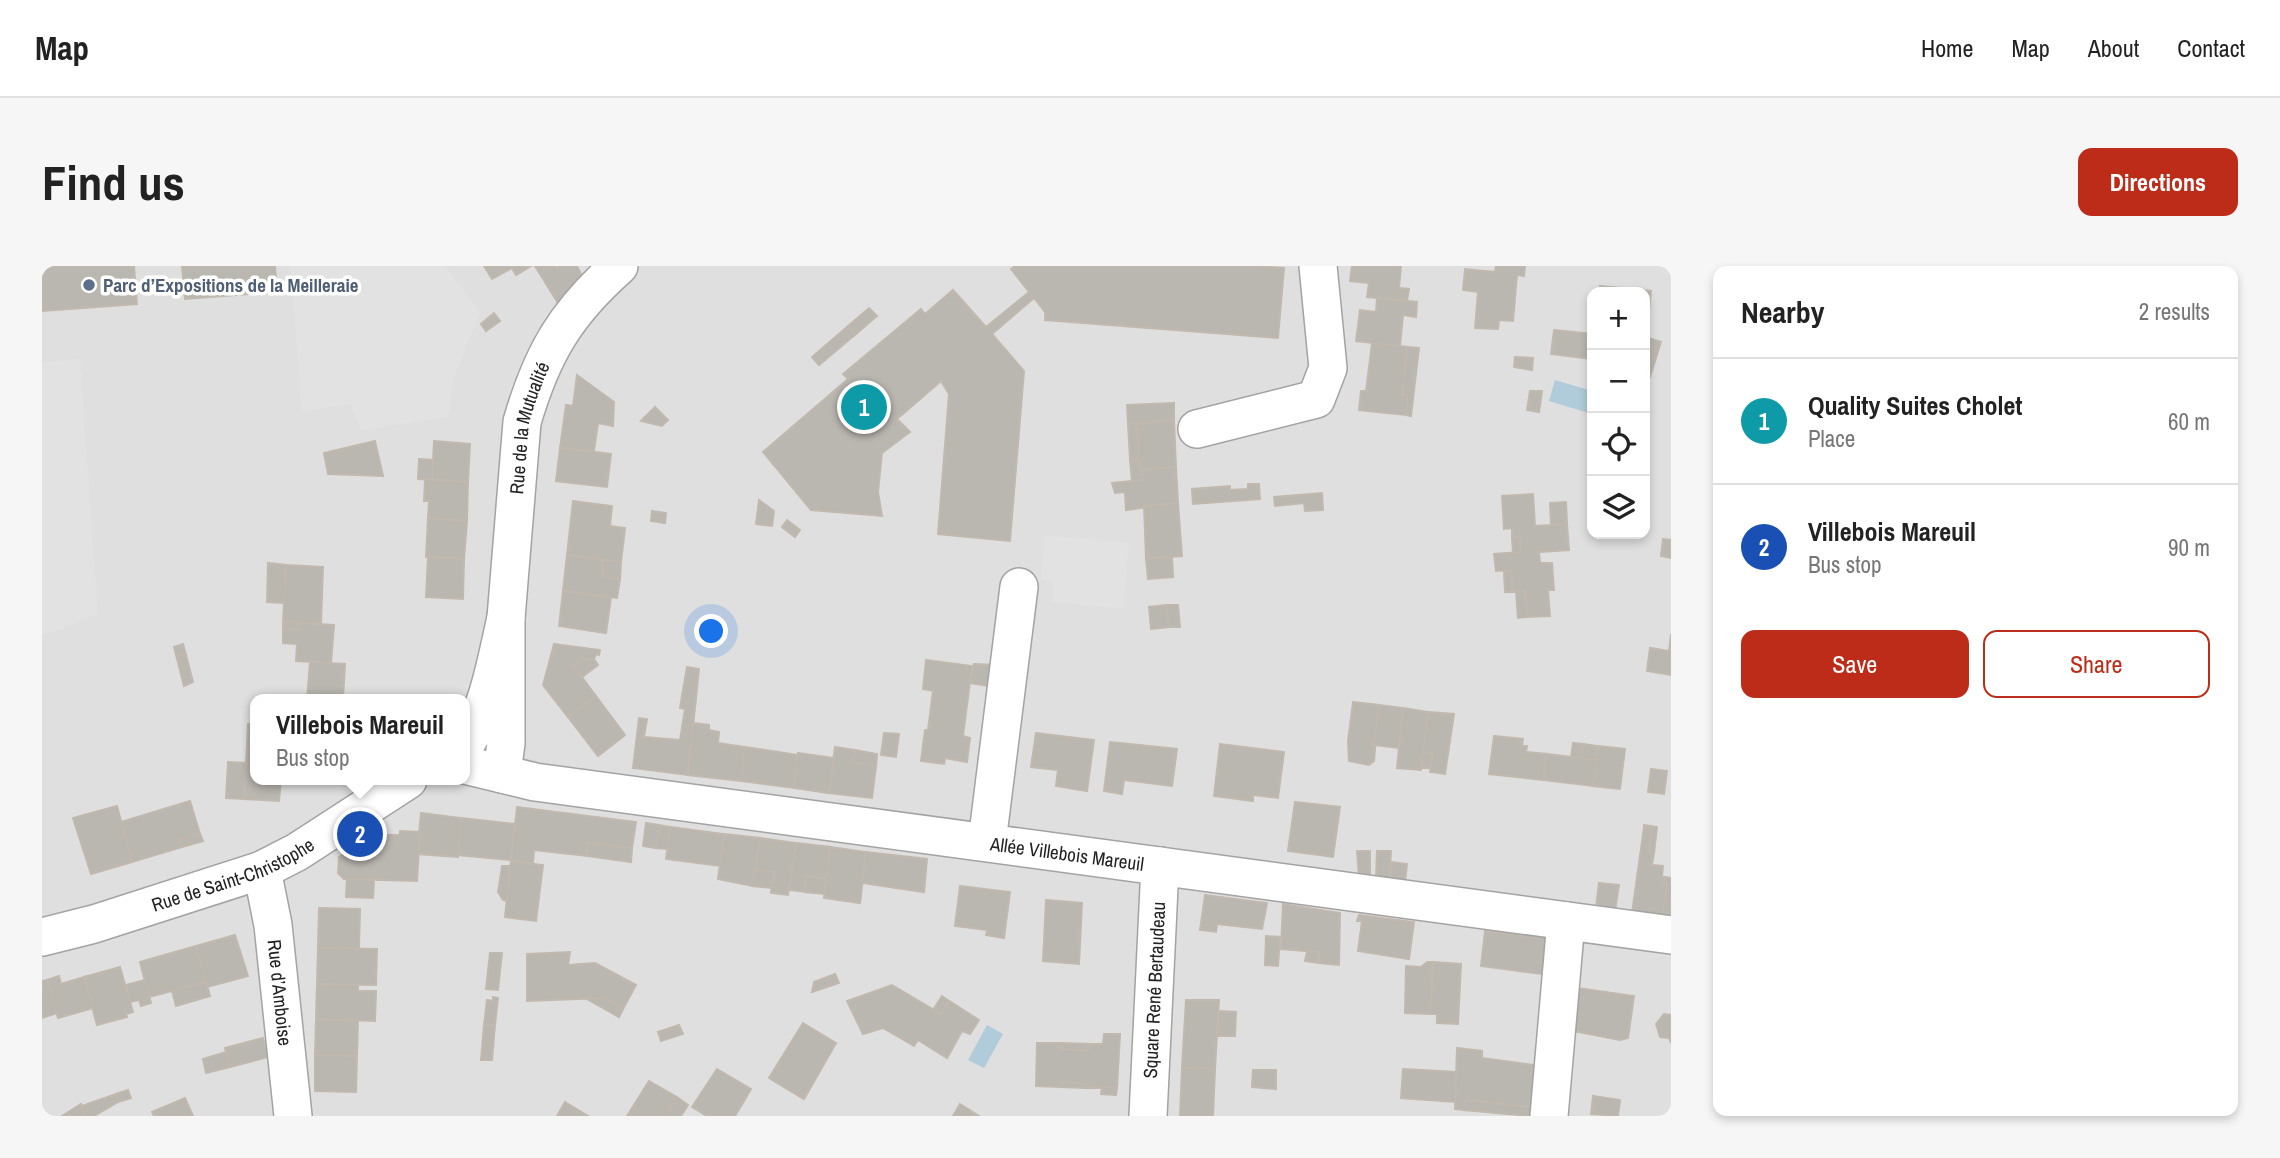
<!DOCTYPE html>
<meta charset="utf-8">
<style>
:root{--surface:#fff;--page:#f6f6f6;--text:#222;--muted:#767676;--line:#e0e0e0;--accent:#bc2c18}
body{margin:0;font-family:"Archivo Narrow",sans-serif;background:var(--page);color:var(--text)}
.controls{position:absolute;right:21px;top:21px;display:grid;overflow:hidden;border-radius:14px;box-shadow:0 4px 10px #0003}
.controls button{width:63px;height:63px;display:grid;place-items:center;padding:0;border:0;border-bottom:2px solid var(--line);background:var(--surface);color:var(--text);font:35px sans-serif}
.you{position:absolute;left:670px;top:366px;width:24px;height:24px;margin:-18px;border:5px solid #fff;border-radius:50%;background:#1a73e8;box-shadow:0 0 0 10px #1a73e833}
.badge{display:grid;place-items:center;width:46px;height:46px;border-radius:50%;background:var(--accent);color:#fff;font-size:23px;font-weight:700}
.pin{position:absolute;translate:-50% -50%;border:4px solid #fff;box-shadow:0 2px 7px #0006}
.popup{position:absolute;left:208px;top:428px;width:220px;height:91px;box-sizing:border-box;display:grid;place-content:center;border-radius:14px;background:var(--surface);filter:drop-shadow(0 2px 5px #0005);font-size:23px;white-space:nowrap;color:var(--muted)}
.popup b{font-size:26px;color:var(--text)}
.popup::after{content:'';position:absolute;left:50%;top:100%;margin-left:-14px;border:14px solid transparent;border-top-color:var(--surface)}
.list{margin:0;padding:0;list-style:none}
h2{display:flex;justify-content:space-between;align-items:center;height:91px;margin:0;padding:0 28px;font-size:30px}
h2 small{font-size:23px;font-weight:400;color:var(--muted)}
.list li{display:grid;grid-template-columns:46px 1fr auto;gap:21px;align-items:center;box-sizing:border-box;height:126px;padding:0 28px;border-top:2px solid var(--line)}
.list b{display:block;font-size:26px;white-space:nowrap}
.list p{margin:0;font-size:23px;white-space:nowrap;color:var(--muted)}
.list em{font-size:23px;font-style:normal;color:var(--muted)}
.actions{display:flex;gap:14px;padding:21px 28px}
.actions a{flex:1;padding:16px 0;border:2px solid var(--accent);border-radius:14px;text-align:center;font-size:24px;color:var(--accent)}
.actions .main{background:var(--accent);color:#fff}
.icon{flex:none;width:38px;height:38px;fill:none;stroke:currentColor;stroke-width:2;stroke-linecap:round;stroke-linejoin:round}
.map{position:relative;flex:none;width:1629px;height:850px;overflow:hidden;border-radius:14px}
header{display:flex;align-items:center;gap:42px;box-sizing:border-box;height:98px;padding:0 35px;background:var(--surface);border-bottom:2px solid var(--line)}
header strong{font-size:33px}
nav{display:flex;gap:38px;margin-inline-start:auto;font-size:24px}
.intro{display:flex;align-items:center;justify-content:space-between;box-sizing:border-box;height:168px;padding:0 42px}
h1{margin:0;font-size:49px}
.button{padding:18px 32px;border-radius:14px;background:var(--accent);color:#fff;font-size:24px;font-weight:700}
main{display:flex;gap:42px;padding:0 42px}
aside{flex:1;background:var(--surface);border-radius:14px;box-shadow:0 4px 10px #0003}
.map>svg:first-child{display:block}
.residential{fill:#e0dfdf;fill-rule:evenodd}
.parking{fill:#e2e2e2}
.water{fill:#b0cbd9}
.building{fill:#bab6b0;stroke:#c1b8ae;stroke-width:2}
.lines{fill:none;stroke-linecap:round;stroke-linejoin:round}
.minor-casing{stroke:#a3a3a3;stroke-width:40}
.minor{stroke:#fff;stroke-width:37}
.service-dot{fill:#5c6f8a;stroke:#fff;stroke-width:2.5}
.labels{text-anchor:middle;stroke-width:7;stroke-linejoin:round;paint-order:stroke}
.service-label{font-size:19px;font-weight:bold;fill:#4e5e75;stroke:#fff;text-anchor:start}
.street-label{font-size:19px;fill:#222;stroke:#fff}
</style>
<header>
<strong>Map</strong>
<nav><a>Home</a><a>Map</a><a>About</a><a>Contact</a></nav>
</header>
<div class="intro"><h1>Find us</h1><a class="button">Directions</a></div>
<main>
<div class="map">
<svg width="1629" height="850" viewBox="0 0 1629 850">
<rect width="100%" height="100%" fill="#f1efea"/>
<path class="residential" d="M0,0h1629v850h-1629zM1550,26h53v242h-53zM213,433h210v81h-210z"/>
<g class="parking">
<polygon points="248,0 403,0 438,47 412,111 406,151 320,164 308,138 260,146"/>
<polygon points="38,93 56,348 0,370 0,96"/>
<polygon points="1003,269 1087,277 1081,343 1011,336 1012,316 999,313"/>
</g>
<g class="water">
<polygon points="1513,114 1550,125 1550,148 1507,135"/>
<polygon points="945,759 961,768 942,802 926,794"/>
</g>
<g class="building">
<polygon points="0,0 92,0 95,38 0,45"/>
<polygon points="140,0 233,0 235,26 143,33"/>
<polygon points="442,0 489,0 474,9 470,2 450,13"/>
<polygon points="493,0 513,0 515,2 518,0 535,0 540,10 516,37"/>
<polygon points="973,0 1212,0 1242,2 1236,72 1003,54 1003,46 992,32 950,68 982,105 968,275 896,268 907,128 899,115 855,153 868,166 840,187 836,226 840,250 769,244 721,186 806,113 801,108 879,43 883,48 911,24 944,61 987,26 969,3"/>
<polygon points="1310,0 1359,0 1357,22 1367,23 1365,35 1325,31 1327,17 1308,15"/>
<polygon points="1454,0 1483,0 1482,10 1475,9 1471,55 1457,54 1456,63 1433,62 1436,26 1421,24 1423,3 1453,6"/>
<polygon points="1558,20 1609,25 1607,45 1603,44 1603,26 1557,26"/>
<polygon points="1335,32 1375,36 1374,51 1361,49 1358,80 1314,75 1318,44 1334,46"/>
<polygon points="827,42 835,50 814,68 806,60"/>
<polygon points="452,47 458,55 444,65 439,58"/>
<polygon points="806,60 814,68 777,99 770,91"/>
<polygon points="1512,64 1550,68 1550,93 1509,88"/>
<polygon points="1603,71 1619,76 1608,111 1603,109"/>
<polygon points="1330,77 1365,81 1360,129 1366,129 1364,149 1317,144 1319,125 1324,125"/>
<polygon points="1365,81 1377,82 1369,150 1364,149 1366,129 1360,129"/>
<polygon points="1473,91 1491,92 1490,104 1472,101"/>
<polygon points="535,109 572,136 571,160 556,157 552,185 518,182 524,139 531,140"/>
<polygon points="1488,125 1500,125 1497,146 1485,144"/>
<polygon points="1132,137 1132,154 1086,157 1085,139"/>
<polygon points="613,141 626,154 620,160 599,155"/>
<polygon points="1132,154 1095,158 1097,194 1088,194 1086,157"/>
<polygon points="1132,154 1134,201 1097,204 1095,158"/>
<polygon points="333,175 341,210 286,208 282,187"/>
<polygon points="392,175 428,178 426,216 390,214"/>
<polygon points="518,182 569,188 565,221 514,215"/>
<polygon points="377,193 391,194 390,214 376,213"/>
<polygon points="1088,194 1097,194 1101,214 1090,215"/>
<polygon points="1134,201 1136,237 1084,244 1083,226 1073,227 1070,217 1101,214 1100,204"/>
<polygon points="383,213 426,216 425,255 386,252 387,235 382,235"/>
<polygon points="1206,218 1217,218 1218,233 1151,238 1150,223 1188,220 1188,224 1206,223"/>
<polygon points="1280,227 1281,244 1263,245 1262,237 1233,240 1232,231"/>
<polygon points="1491,228 1493,260 1525,258 1527,284 1497,286 1498,297 1510,297 1512,324 1506,324 1508,350 1485,351 1483,325 1471,326 1469,304 1454,305 1452,288 1479,286 1478,271 1470,272 1470,262 1462,263 1460,230"/>
<polygon points="717,234 732,245 730,260 714,258"/>
<polygon points="531,235 570,240 568,260 583,262 579,296 525,289"/>
<polygon points="1524,236 1525,258 1509,259 1508,237"/>
<polygon points="1136,237 1140,290 1104,293 1102,240"/>
<polygon points="610,245 624,247 623,257 609,255"/>
<polygon points="386,252 425,255 422,293 384,291"/>
<polygon points="745,254 758,264 753,271 740,261"/>
<polygon points="1478,271 1479,286 1471,287 1470,272"/>
<polygon points="1621,273 1629,274 1629,292 1619,290"/>
<polygon points="525,289 561,294 560,310 578,313 575,332 521,325"/>
<polygon points="386,291 422,293 421,333 384,331"/>
<polygon points="1130,291 1131,311 1106,313 1104,293"/>
<polygon points="561,294 579,296 578,313 560,310"/>
<polygon points="226,297 244,299 242,337 225,336"/>
<polygon points="244,299 281,301 279,358 241,356"/>
<polygon points="1469,304 1471,326 1463,326 1462,305"/>
<polygon points="521,325 569,331 564,367 517,360"/>
<polygon points="1483,325 1485,351 1476,352 1474,326"/>
<polygon points="1124,339 1127,361 1109,363 1107,341"/>
<polygon points="1124,339 1136,339 1138,361 1127,361"/>
<polygon points="241,356 256,357 256,364 241,363"/>
<polygon points="256,357 292,359 289,397 254,395 255,378 241,377 241,363 256,364"/>
<polygon points="1629,368 1629,409 1605,405 1608,382 1627,385"/>
<polygon points="141,378 144,389 134,389 132,381"/>
<polygon points="512,378 558,384 557,389 554,388 552,393 539,392 535,397 531,399 554,430 526,451 501,419"/>
<polygon points="134,389 144,389 151,416 142,420"/>
<polygon points="539,392 552,393 556,399 540,411 531,399 535,397"/>
<polygon points="884,394 930,400 921,470 928,472 925,496 903,492 902,498 879,495 883,464 886,464 891,425 881,423"/>
<polygon points="268,396 303,398 301,433 265,433"/>
<polygon points="932,398 955,399 953,421 928,417"/>
<polygon points="645,401 657,403 646,509 591,502 597,452 605,453 602,471 638,474 643,443 638,442"/>
<polygon points="554,430 583,469 556,490 526,451"/>
<polygon points="1311,436 1337,439 1332,495 1327,499 1307,495 1306,475"/>
<polygon points="1337,439 1361,442 1356,482 1332,479"/>
<polygon points="1361,442 1386,446 1379,504 1355,502"/>
<polygon points="1386,446 1412,448 1403,508 1388,506 1390,487 1381,487"/>
<polygon points="651,457 667,459 667,464 677,466 676,477 703,481 699,515 646,509"/>
<polygon points="206,458 213,458 213,498 204,497"/>
<polygon points="842,467 857,468 854,491 839,489"/>
<polygon points="994,467 1052,474 1045,525 1014,520 1016,504 989,501"/>
<polygon points="1452,470 1481,473 1480,480 1485,480 1484,486 1505,488 1501,514 1447,508"/>
<polygon points="1068,476 1135,483 1130,520 1082,514 1080,528 1062,525"/>
<polygon points="1531,477 1541,478 1539,492 1529,491"/>
<polygon points="1178,478 1242,486 1236,532 1211,529 1211,535 1172,530"/>
<polygon points="1541,478 1556,480 1555,494 1539,492"/>
<polygon points="1556,480 1583,483 1578,523 1551,520"/>
<polygon points="703,481 756,489 752,522 699,515"/>
<polygon points="793,481 813,484 811,496 834,500 830,532 787,527"/>
<polygon points="813,484 835,488 834,500 811,496"/>
<polygon points="756,487 792,492 787,527 752,522"/>
<polygon points="1381,487 1390,487 1389,502 1379,502"/>
<polygon points="1505,488 1555,494 1551,520 1501,514"/>
<polygon points="186,496 204,497 202,533 184,532"/>
<polygon points="204,497 213,498 213,514 239,514 237,535 202,533"/>
<polygon points="1609,503 1625,505 1622,528 1606,526"/>
<polygon points="148,535 158,568 138,573 140,581 90,596 79,556"/>
<polygon points="1253,536 1298,541 1291,591 1246,585"/>
<polygon points="75,540 90,596 49,608 31,552"/>
<polygon points="475,541 594,556 590,582 546,577 545,590 492,584 491,597 469,595"/>
<polygon points="379,547 419,552 416,591 375,588"/>
<polygon points="419,552 473,558 469,594 416,589"/>
<polygon points="604,557 617,559 614,582 601,580"/>
<polygon points="617,559 628,561 625,583 614,582"/>
<polygon points="1602,559 1615,561 1612,587 1607,587 1610,562 1602,561"/>
<polygon points="628,561 682,568 678,600 624,593"/>
<polygon points="1602,561 1610,562 1607,587 1612,587 1610,599 1621,600 1620,611 1623,611 1622,618 1625,618 1620,651 1590,647"/>
<polygon points="358,565 378,566 375,615 302,613 296,607 297,591 333,568 334,571 342,572 345,569 358,569"/>
<polygon points="158,568 161,575 140,581 138,573"/>
<polygon points="682,568 718,572 711,620 676,613"/>
<polygon points="718,572 754,577 746,629 729,627 732,606 713,604"/>
<polygon points="546,577 590,582 589,596 545,590"/>
<polygon points="754,577 788,581 784,613 764,610 763,626 747,624"/>
<polygon points="788,581 824,586 818,637 782,632"/>
<polygon points="1315,585 1328,585 1328,611 1317,611"/>
<polygon points="1335,585 1349,585 1347,614 1334,613"/>
<polygon points="824,586 885,593 882,626 820,617"/>
<polygon points="469,595 501,599 494,655 463,651"/>
<polygon points="1349,596 1365,598 1363,616 1348,614"/>
<polygon points="460,600 468,600 465,635 461,634 456,626"/>
<polygon points="713,604 732,606 730,622 711,620"/>
<polygon points="764,610 784,613 782,628 763,626"/>
<polygon points="1623,611 1629,612 1629,652 1620,651 1625,618 1622,618"/>
<polygon points="305,613 332,614 331,632 304,631"/>
<polygon points="1557,617 1577,619 1573,645 1554,642"/>
<polygon points="918,620 968,626 962,672 944,669 945,664 913,660"/>
<polygon points="1163,629 1225,637 1220,663 1175,658 1174,666 1158,664"/>
<polygon points="1004,634 1040,637 1037,698 1001,695"/>
<polygon points="1241,638 1298,647 1297,699 1277,697 1277,686 1239,683"/>
<polygon points="277,642 318,643 317,683 276,682"/>
<polygon points="1317,649 1372,656 1367,693 1316,685 1320,655 1315,655"/>
<polygon points="1443,665 1505,673 1500,708 1439,700"/>
<polygon points="193,669 206,710 165,721 154,680"/>
<polygon points="1224,670 1238,671 1236,700 1223,699"/>
<polygon points="154,680 164,716 107,731 98,696"/>
<polygon points="276,682 335,683 334,719 275,718"/>
<polygon points="1265,685 1277,686 1277,697 1263,695"/>
<polygon points="528,686 526,699 553,697 594,719 581,743 563,732 485,735 485,688"/>
<polygon points="448,687 460,687 456,724 444,723"/>
<polygon points="1385,696 1391,696 1388,748 1363,747 1364,700 1379,701"/>
<polygon points="1391,696 1419,698 1416,758 1395,757 1395,748 1388,748"/>
<polygon points="78,701 91,746 84,748 85,751 55,759 42,711"/>
<polygon points="793,708 797,717 770,726 772,716"/>
<polygon points="17,710 19,718 42,711 51,742 16,752 5,714"/>
<polygon points="5,714 15,747 0,752 0,715"/>
<polygon points="103,714 109,737 99,740 97,734 88,736 84,719"/>
<polygon points="164,716 168,730 134,740 130,725"/>
<polygon points="275,718 316,719 316,725 334,725 333,755 274,753"/>
<polygon points="850,719 899,748 907,735 937,754 928,768 920,765 905,792 876,774 872,780 841,762 821,768 805,735"/>
<polygon points="1535,722 1592,730 1586,772 1578,774 1531,765"/>
<polygon points="900,730 907,735 899,748 891,744"/>
<polygon points="451,731 456,732 453,759 442,759 445,734 451,735"/>
<polygon points="563,732 581,743 577,751 545,733"/>
<polygon points="1144,734 1177,734 1173,803 1140,802"/>
<polygon points="1176,745 1194,746 1193,770 1176,770"/>
<polygon points="1622,748 1629,749 1629,777 1627,772 1618,771 1614,758"/>
<polygon points="274,753 316,754 315,790 273,789"/>
<polygon points="761,757 794,777 762,833 727,812"/>
<polygon points="442,759 453,759 450,794 439,794"/>
<polygon points="637,759 641,768 619,775 616,766"/>
<polygon points="1062,768 1078,768 1075,822 1044,822 1044,818 1020,816 1019,821 994,820 995,777 1019,777 1019,783 1047,784 1047,778 1061,778"/>
<polygon points="221,772 226,791 188,801 183,782"/>
<polygon points="1019,777 1047,778 1047,784 1019,783"/>
<polygon points="1415,782 1440,785 1440,792 1492,799 1488,841 1423,834 1422,844 1413,843"/>
<polygon points="184,786 188,801 164,807 161,793"/>
<polygon points="273,789 315,790 314,826 273,825"/>
<polygon points="1140,802 1173,803 1171,850 1138,850"/>
<polygon points="675,803 709,823 693,850 665,850 650,841"/>
<polygon points="1361,803 1414,806 1413,836 1359,832"/>
<polygon points="1211,804 1234,804 1234,823 1210,821"/>
<polygon points="607,815 635,831 625,848 628,850 585,850"/>
<polygon points="1020,816 1044,818 1044,822 1019,821"/>
<polygon points="1060,821 1075,822 1074,829 1059,828"/>
<polygon points="86,824 89,832 76,836 74,828"/>
<polygon points="74,828 76,836 52,850 43,850 40,840"/>
<polygon points="1551,830 1578,834 1576,850 1549,848"/>
<polygon points="635,831 646,839 639,850 628,850 625,848"/>
<polygon points="143,832 151,850 112,850 110,846"/>
<polygon points="1423,834 1488,841 1488,850 1422,844"/>
<polygon points="523,836 546,850 515,850"/>
<polygon points="39,838 43,850 20,850"/>
<polygon points="918,838 937,850 911,850"/>
</g>
<g class="lines">
<defs>
<g id="minor">
<polyline points="1155,163 1274,133 1286,102 1276,0"/>
<path id="s1" d="M464,352l16,-196c20,-69 44,-109 97,-156"/>
<path d="M423,479c24,-38 31,-84 41,-127v125l-4,31"/>
<path id="s2" d="M423,499l70,17 1136,153"/>
<polyline points="945,576 977,321"/>
<path id="s3" d="M220,604l11,55 20,191"/>
<path id="s4" d="M0,671l52,-13 168,-54 35,-18 111,-72"/>
<path id="s5" d="M1106,850l12,-250"/>
<polyline points="1507,850 1524,655"/>
</g>
</defs>
<use href="#minor" class="minor-casing"/>
<use href="#minor" class="minor"/>
</g>
<circle class="service-dot" cx="47" cy="19" r="7"/>
<g class="labels">
<g class="service-label">
<text x="61" y="26">Parc d’Expositions de la Meilleraie</text>
</g>
<g class="street-label">
<text dy="7" stroke="none"><textPath href="#s1" startOffset="192">Rue de la Mutualité</textPath></text>
<text dy="7" stroke="none"><textPath href="#s2" startOffset="609">Allée Villebois Mareuil</textPath></text>
<text dy="7" stroke="none"><textPath href="#s4" startOffset="201">Rue de Saint-Christophe</textPath></text>
<text dy="7" stroke="none"><textPath href="#s5" startOffset="126">Square René Bertaudeau</textPath></text>
<text dy="7" stroke="none"><textPath href="#s3" startOffset="124">Rue d’Amboise</textPath></text>
</g>
</g>
</svg>
<div class="controls">
<button>+</button>
<button>−</button>
<button><svg class="icon" aria-label="locate" viewBox="0 0 24 24"><circle cx="12" cy="12" r="6"/><path d="M12 2v4M12 18v4M2 12h4M18 12h4"/></svg></button>
<button><svg class="icon" aria-label="layers" viewBox="0 0 24 24"><path d="M12 4l9 5-9 5-9-5zM3 14l9 5 9-5"/></svg></button>
</div>
<div class="you"></div>
<div class="pin badge" style="left:822px;top:141px;background:#0f9aa8">1</div>
<div class="pin badge" style="left:318px;top:568px;background:#1a4fb4">2</div>
<div class="popup"><b>Villebois Mareuil</b>Bus stop</div>
</div>
<aside>
<h2>Nearby<small>2 results</small></h2>
<ul class="list">
<li><span class="badge" style="background:#0f9aa8">1</span><div><b>Quality Suites Cholet</b><p>Place</p></div><em>60 m</em></li>
<li><span class="badge" style="background:#1a4fb4">2</span><div><b>Villebois Mareuil</b><p>Bus stop</p></div><em>90 m</em></li>
</ul>
<div class="actions"><a class="main">Save</a><a>Share</a></div>
</aside>
</main>
